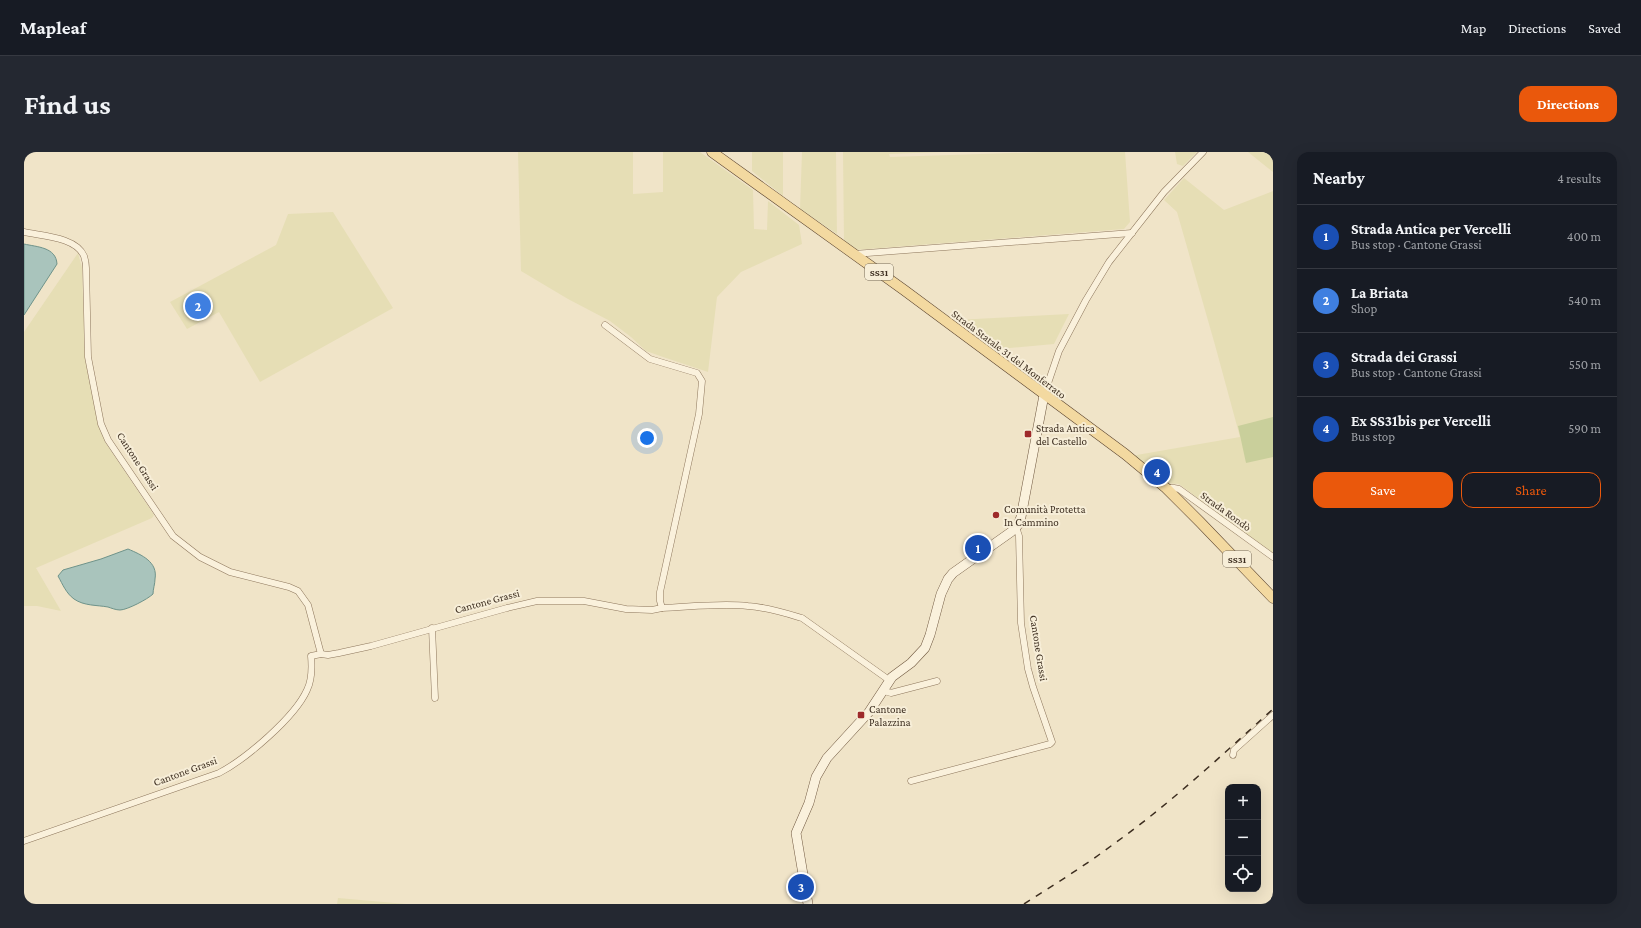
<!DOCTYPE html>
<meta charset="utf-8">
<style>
:root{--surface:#171b24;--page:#242831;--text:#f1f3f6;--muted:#9ea1a6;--line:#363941;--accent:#ea580c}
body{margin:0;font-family:"Crimson Pro",serif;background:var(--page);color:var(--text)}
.controls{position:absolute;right:12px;bottom:12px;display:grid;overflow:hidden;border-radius:8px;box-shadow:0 4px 16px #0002}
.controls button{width:36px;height:36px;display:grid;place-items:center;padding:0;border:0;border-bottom:1px solid var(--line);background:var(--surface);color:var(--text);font:20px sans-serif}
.you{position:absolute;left:623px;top:286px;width:14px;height:14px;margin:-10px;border:3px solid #fff;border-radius:50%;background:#1a73e8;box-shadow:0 0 0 6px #1a73e833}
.badge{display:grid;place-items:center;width:26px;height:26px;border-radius:50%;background:var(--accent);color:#fff;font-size:13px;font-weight:700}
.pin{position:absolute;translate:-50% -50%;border:2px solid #fff;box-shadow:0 1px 4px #0006}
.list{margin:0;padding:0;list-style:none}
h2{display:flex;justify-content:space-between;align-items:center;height:52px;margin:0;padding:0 16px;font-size:17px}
h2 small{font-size:13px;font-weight:400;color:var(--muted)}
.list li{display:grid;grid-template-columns:26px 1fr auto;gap:12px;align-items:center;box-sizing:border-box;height:64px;padding:0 16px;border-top:1px solid var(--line)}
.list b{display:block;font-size:15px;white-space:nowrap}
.list p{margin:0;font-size:13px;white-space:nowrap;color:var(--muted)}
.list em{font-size:13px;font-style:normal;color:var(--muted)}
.actions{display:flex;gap:8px;padding:12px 16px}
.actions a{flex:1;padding:9px 0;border:1px solid var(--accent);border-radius:12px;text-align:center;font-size:14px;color:var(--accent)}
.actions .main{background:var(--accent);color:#fff}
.icon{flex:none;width:22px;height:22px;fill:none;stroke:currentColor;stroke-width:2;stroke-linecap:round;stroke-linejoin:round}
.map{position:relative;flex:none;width:1249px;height:752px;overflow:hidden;border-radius:12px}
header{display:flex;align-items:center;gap:24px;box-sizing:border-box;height:56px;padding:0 20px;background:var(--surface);border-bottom:1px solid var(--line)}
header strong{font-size:19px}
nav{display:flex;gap:22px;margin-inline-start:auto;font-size:14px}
.intro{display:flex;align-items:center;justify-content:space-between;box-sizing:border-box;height:96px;padding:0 24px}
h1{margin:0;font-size:28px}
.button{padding:10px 18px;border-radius:12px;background:var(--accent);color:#fff;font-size:14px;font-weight:700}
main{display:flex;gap:24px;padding:0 24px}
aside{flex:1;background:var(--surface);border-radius:12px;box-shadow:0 4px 16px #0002}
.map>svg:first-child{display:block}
.farmland{fill:#e6deb5}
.green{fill:#c9cf9b}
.water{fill:#a9c4bc;stroke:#6f938a}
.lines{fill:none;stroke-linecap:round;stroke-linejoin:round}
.street-casing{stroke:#8d765c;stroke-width:7}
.secondary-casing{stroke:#6f573f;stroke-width:10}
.primary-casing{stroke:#5b4430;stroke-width:11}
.street{stroke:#faf1dc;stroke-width:6}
.secondary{stroke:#faf1dc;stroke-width:9}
.primary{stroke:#f3d9a0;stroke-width:10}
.rail{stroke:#3d2e20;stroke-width:1.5;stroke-dasharray:7 7;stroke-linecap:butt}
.poi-dot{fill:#9e2a2b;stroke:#f7eed8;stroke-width:1.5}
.labels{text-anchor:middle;stroke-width:4;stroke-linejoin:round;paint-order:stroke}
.shield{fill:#f7eed8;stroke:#756857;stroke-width:1}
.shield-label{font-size:10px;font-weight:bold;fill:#3d2e20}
.street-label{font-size:11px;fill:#3d2e20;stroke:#f7eed8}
.poi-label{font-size:11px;fill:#3d2e20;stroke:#f7eed8;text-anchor:start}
</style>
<header>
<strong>Mapleaf</strong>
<nav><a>Map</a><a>Directions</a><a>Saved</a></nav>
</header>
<div class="intro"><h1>Find us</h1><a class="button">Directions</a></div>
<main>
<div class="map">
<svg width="1249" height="752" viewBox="0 0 1249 752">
<rect width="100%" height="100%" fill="#f0e4c8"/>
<g class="farmland">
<polygon points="494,0 609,0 609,42 639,40 639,0 676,0 729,38 730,77 743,78 744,49 775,73 778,92 717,120 693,145 684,220 642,206 622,199 607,185 586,169 544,147 497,119"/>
<polygon points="728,0 759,0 759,44 728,19"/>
<polygon points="778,0 812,0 813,82 776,57"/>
<polygon points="819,0 918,0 865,2 866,5 1020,0 1101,0 1106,70 1100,77 831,98 820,90"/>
<polygon points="1151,0 1173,0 1159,14 1153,12"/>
<polygon points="1224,0 1249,0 1249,20"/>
<polygon points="1160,26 1200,58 1249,39 1249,402 1155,332 1139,331 1107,304 1216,285 1191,193 1153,60 1140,48"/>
<polygon points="309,60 369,156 236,230 195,160 163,177 146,150 252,93 264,62"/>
<polygon points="54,101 58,116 61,208 73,264 81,290 130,363 128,366 12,416 37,459 13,454 0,454 0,180"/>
<polygon points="1045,162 1030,192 974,197 932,168"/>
<polygon points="314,746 382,752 313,752"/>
</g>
<polygon class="green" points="1249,265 1249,305 1222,311 1214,274"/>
<g class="water">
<path d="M0,92c13,3 32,3 33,20l-33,51z"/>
<path d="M104,397c14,6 30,13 27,30 0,5 -2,10 -2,15 -5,5 -26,16 -33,16 -4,0 -9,-2 -12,-3 -11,-2 -24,-1 -34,-8 -8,-6 -11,-14 -16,-23l5,-6 38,-11z"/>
</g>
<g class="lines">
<defs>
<g id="street">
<path d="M0,80c18,4 52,5 60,24 1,3 2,8 2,12l2,89 13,67 7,16 65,96 27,21 30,15 59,15 9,4 10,14 13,49"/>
<polyline points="830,102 1108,81"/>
<polyline points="581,173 626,207 673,221 678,229 675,262 636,440 636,449 638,456"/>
<polyline points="1020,243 1035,199 1062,148 1085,110 1140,40 1179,0"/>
<polyline points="1142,336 1150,336 1155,337 1249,405"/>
<polyline points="408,476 411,546"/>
<polyline points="860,539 867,541 913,529"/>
<polyline points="1209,603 1210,598 1249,563"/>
<polyline points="887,629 1026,592 1028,590 1009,535 1004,517 997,471 995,384 992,375"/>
<path d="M0,689l195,-68c27,-14 76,-56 88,-83 5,-10 5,-23 4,-34l10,-2 7,1 11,-2 32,-7 136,-38 30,-7h47l42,8 26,1 10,-2c28,-1 57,-5 86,-2 18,1 37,7 54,12l87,62"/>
</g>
<polyline id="secondary" points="784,752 772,681 785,651 792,625 803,606 845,560 868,525 887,511 901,496 906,483 917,442 924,427 929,421 987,380 994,373 997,365 1020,243"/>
<polyline id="primary" points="688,0 880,138 1101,302 1142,336 1176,370 1249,446"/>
</defs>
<use href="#street" class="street-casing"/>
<use href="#secondary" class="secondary-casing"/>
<use href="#primary" class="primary-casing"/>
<use href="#street" class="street"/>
<use href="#secondary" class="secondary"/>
<use href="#primary" class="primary"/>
<path class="rail" d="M1000,752c31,-20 62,-39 91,-61 56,-40 107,-88 158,-134"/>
</g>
<g class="poi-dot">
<rect x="1000" y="278" width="8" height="8" rx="2"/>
<circle cx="972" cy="363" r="4"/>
<rect x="833" y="559" width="8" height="8" rx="2"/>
</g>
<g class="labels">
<g class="shield">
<rect x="841" y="112" width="28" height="16" rx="3"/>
<rect x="1199" y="399" width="28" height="16" rx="3"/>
</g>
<g class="shield-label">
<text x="855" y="124">SS31</text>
<text x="1213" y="411">SS31</text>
</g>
<g class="street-label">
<text transform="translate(985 202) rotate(37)" y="4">Strada Statale 31 del Monferrato</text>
<text transform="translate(114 309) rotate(57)" y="4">Cantone Grassi</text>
<text transform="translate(1202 359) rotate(36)" y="4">Strada Rondò</text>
<text transform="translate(463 449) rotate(-15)" y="4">Cantone Grassi</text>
<text transform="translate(1015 496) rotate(81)" y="4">Cantone Grassi</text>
<text transform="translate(161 619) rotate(-20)" y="4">Cantone Grassi</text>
</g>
<g class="poi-label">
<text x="1012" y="280">Strada Antica<tspan x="1012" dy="13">del Castello</tspan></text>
<text x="980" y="361">Comunità Protetta<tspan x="980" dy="13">In Cammino</tspan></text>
<text x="845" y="561">Cantone<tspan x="845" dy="13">Palazzina</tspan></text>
</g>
</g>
</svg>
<div class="controls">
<button>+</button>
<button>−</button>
<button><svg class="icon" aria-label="locate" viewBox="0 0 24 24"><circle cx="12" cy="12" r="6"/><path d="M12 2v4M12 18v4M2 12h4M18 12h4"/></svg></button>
</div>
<div class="you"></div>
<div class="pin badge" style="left:954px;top:396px;background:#1a4fb4">1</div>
<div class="pin badge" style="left:174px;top:154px;background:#3f7fe0">2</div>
<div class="pin badge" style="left:777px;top:735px;background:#1a4fb4">3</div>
<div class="pin badge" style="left:1133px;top:320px;background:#1a4fb4">4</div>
</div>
<aside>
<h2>Nearby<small>4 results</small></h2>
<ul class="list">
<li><span class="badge" style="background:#1a4fb4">1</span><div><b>Strada Antica per Vercelli</b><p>Bus stop · Cantone Grassi</p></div><em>400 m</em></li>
<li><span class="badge" style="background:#3f7fe0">2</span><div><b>La Briata</b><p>Shop</p></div><em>540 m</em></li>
<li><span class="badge" style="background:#1a4fb4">3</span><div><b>Strada dei Grassi</b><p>Bus stop · Cantone Grassi</p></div><em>550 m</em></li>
<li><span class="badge" style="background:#1a4fb4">4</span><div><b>Ex SS31bis per Vercelli</b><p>Bus stop</p></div><em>590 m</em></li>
</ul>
<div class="actions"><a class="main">Save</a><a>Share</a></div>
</aside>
</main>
